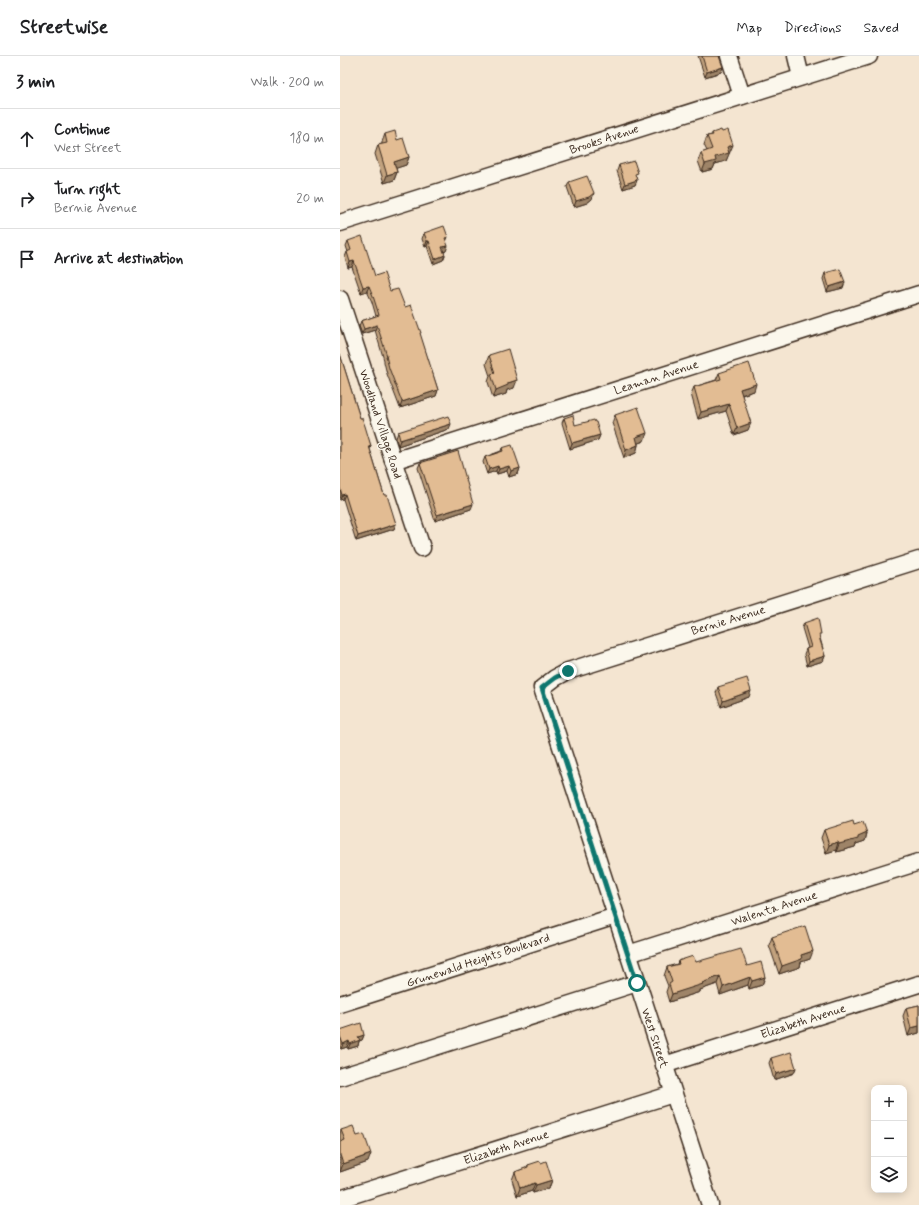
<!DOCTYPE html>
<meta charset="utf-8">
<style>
:root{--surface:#fff;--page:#f2f2f2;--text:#202124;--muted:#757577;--line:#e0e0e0}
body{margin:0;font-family:Mynerve,sans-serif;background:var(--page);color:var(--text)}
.controls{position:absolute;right:12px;bottom:12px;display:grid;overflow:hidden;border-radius:8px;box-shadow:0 2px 10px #0003}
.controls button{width:36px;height:36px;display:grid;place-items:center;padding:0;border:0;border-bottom:1px solid var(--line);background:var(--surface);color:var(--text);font:20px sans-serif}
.stop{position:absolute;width:12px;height:12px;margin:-9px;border:3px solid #0f766e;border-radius:50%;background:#fff}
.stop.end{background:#0f766e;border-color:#fff;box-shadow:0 1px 4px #0008}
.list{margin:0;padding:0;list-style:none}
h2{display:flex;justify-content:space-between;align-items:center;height:52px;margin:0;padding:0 16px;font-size:17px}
h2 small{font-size:13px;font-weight:400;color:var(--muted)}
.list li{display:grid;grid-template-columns:26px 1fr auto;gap:12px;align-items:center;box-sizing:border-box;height:60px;padding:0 16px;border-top:1px solid var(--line)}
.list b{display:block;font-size:15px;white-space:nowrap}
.list p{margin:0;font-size:13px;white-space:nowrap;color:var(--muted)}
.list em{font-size:13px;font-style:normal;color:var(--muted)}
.icon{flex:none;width:22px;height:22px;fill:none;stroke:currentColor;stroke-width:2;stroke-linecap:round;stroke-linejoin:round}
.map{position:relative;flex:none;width:579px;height:1149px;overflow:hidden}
header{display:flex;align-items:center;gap:24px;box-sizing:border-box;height:56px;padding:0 20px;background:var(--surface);border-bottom:1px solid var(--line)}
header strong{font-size:19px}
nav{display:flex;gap:22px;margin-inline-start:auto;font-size:14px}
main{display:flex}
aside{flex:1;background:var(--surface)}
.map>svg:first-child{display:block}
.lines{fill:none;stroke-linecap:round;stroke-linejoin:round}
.minor-casing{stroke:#3b2a1e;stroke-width:19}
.minor{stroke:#fbf7ec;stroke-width:16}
.wall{fill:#c2a27e;stroke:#3b2a1e}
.shaded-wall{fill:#9e8467;stroke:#3b2a1e}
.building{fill:#e2bc93;stroke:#3b2a1e}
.route{stroke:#0f766e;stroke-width:5}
.labels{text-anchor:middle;stroke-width:3;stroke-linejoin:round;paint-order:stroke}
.street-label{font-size:12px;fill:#3b2a1e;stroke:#fbf7ec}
</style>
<header>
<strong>Streetwise</strong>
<nav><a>Map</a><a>Directions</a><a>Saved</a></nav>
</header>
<main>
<aside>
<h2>3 min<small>Walk · 200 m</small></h2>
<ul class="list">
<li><svg class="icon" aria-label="ahead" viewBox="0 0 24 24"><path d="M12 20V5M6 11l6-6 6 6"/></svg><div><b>Continue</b><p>West Street</p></div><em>180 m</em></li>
<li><svg class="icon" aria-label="right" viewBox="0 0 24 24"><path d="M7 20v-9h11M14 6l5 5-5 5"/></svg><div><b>Turn right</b><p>Bernie Avenue</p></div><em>20 m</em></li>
<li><svg class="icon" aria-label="arrive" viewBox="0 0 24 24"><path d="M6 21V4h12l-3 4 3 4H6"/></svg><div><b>Arrive at destination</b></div></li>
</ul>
</aside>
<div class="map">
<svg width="579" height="1149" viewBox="0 0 579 1149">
<rect width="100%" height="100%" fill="#f4e5d1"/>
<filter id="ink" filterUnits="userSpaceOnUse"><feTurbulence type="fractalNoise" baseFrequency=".025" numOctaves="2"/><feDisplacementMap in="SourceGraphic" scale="8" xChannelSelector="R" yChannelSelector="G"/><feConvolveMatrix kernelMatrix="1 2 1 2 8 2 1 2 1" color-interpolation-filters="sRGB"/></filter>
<g filter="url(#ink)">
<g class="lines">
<defs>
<g id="minor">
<polyline points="389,0 402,40"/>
<polyline points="456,0 461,21"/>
<polyline points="0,167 529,0"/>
<polyline points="0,243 82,492"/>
<polyline points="53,405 579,238"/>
<polyline points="288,898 579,806"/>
<polyline points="0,948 276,860"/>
<polyline points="324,1009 579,928"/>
<polyline points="0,1021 297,927"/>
<polyline points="0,1143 333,1038"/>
<polyline points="370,1149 202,632 215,622 228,615 579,504"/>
</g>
</defs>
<use href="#minor" class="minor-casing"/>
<use href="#minor" class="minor"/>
</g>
<g class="wall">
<polygon points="358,0 379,0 383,11 381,16 365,21"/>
<polygon points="372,77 390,97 389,97 386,105 375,108 373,113 362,116 358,105 361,97 367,95 364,89 367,80 372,79"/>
<polygon points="45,78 57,84 69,101 66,109 56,112 57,116 54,124 44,127 35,98 38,89 42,88 42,86"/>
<polygon points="279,109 296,121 297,124 295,129 283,133 277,115"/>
<polygon points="229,126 252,143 247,147 234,151 227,131"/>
<polygon points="84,177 108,181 106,186 106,195 104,196 105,199 103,204 93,208 87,190 85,191 82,183"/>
<polygon points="8,185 35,220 65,251 80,279 98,334 96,340 60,352 47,318 44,306 44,304 35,274 22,278 19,270 21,265 36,260 32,246 27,235 21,237 12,211 8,212 5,201 7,196 8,196 6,190"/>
<polygon points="485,217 503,232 487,236 483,223"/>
<polygon points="0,298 20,362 31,390 30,393 39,423 44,439 56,468 54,473 16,485 3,443 0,444"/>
<polygon points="149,299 174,332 167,334 166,338 153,342 148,326 150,320 146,308"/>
<polygon points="379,317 414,335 402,339 408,374 394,379 386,355 358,363 351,338 354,331 376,324"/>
<polygon points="275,359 304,385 298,387 298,389 296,397 284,402 272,367"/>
<polygon points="224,362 235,369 260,379 258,384 230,393 222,367"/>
<polygon points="109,373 58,390 56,382 58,376"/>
<polygon points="162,392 180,412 178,418 169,421 167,415 157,418 156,415 147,418 143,406 145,401 161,395"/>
<polygon points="80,407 131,453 95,465 78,412"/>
<polygon points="464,567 480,582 485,600 483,605 467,610 464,598 466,593 468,592 462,572"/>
<polygon points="378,631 409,641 381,651 376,637"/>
<polygon points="514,769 527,777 525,785 516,788 515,791 496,796 496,794 486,797 481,782 484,774"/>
<polygon points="432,881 470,903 461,906 460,911 439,918 429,889"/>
<polygon points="338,905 407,910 425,921 422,929 409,933 408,929 380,939 377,928 360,934 360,936 329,946 326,936 328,930 324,920 327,911 337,908"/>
<polygon points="579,949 579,977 568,980 563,960 566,952"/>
<polygon points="0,974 24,979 22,984 19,985 18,990 8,993 7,991 1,993 0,992"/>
<polygon points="431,1002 454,1017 434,1024 429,1007"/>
<polygon points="1,1074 17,1080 28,1106 0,1116 0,1078"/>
<polygon points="201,1107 212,1124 209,1132 193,1137 192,1135 177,1140 172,1124 175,1116 186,1112 188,1109"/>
</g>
<g class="shaded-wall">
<polygon points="383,11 381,16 365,21 367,16"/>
<polygon points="393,89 386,105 375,108 373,113 362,116 365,108 375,101 387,91"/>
<polygon points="69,101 66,109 51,114 54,106"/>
<polygon points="57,116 54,124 44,127 47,119"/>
<polygon points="297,124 295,129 283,133 285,128"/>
<polygon points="254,137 252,143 247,147 234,151 236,145"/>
<polygon points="87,185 89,185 87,190 85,191"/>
<polygon points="108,190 106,195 100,197 102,191"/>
<polygon points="105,199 103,204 93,208 95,203"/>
<polygon points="14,205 12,211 8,212 10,206"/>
<polygon points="505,226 503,232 487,236 489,231"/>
<polygon points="29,230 27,235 21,237 23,231"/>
<polygon points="37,269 35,274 22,278 24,273"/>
<polygon points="177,324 174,332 167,334 166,338 153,342 156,334 168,327"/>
<polygon points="416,328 414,335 397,340 400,333"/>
<polygon points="98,334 96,340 60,352 62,346"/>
<polygon points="389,348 386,355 358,363 361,356"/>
<polygon points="411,367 408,374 394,379 397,372"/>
<polygon points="111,368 109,373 58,390 60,384"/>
<polygon points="307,377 304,385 293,389 296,381"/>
<polygon points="260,379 258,384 230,393 232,387"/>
<polygon points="298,389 296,397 284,402 286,394"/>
<polygon points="158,410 156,415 147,418 149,413"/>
<polygon points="169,410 167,415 157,418 159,413"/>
<polygon points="180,412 178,418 169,421 171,415"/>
<polygon points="5,438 3,443 0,444 2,439"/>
<polygon points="133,448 131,453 95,465 97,459"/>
<polygon points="56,468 54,473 16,485 18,480"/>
<polygon points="485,600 483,605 467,610 469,605"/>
<polygon points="411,635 409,641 381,651 383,645"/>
<polygon points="527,777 525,785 516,788 515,791 496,796 499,788"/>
<polygon points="498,786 496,794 486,797 489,789"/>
<polygon points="473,895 470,903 461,906 460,911 439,918 442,910 461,899"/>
<polygon points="380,920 377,928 360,934 360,936 329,946 332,938"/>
<polygon points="410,921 408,929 380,939 383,931"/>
<polygon points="425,921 422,929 409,933 412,925"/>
<polygon points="579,970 579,977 568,980 571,972"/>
<polygon points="24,979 22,984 19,985 18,990 8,993 10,988 18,981"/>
<polygon points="9,985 7,991 1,993 3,988"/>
<polygon points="456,1012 454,1017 434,1024 436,1018"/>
<polygon points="31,1098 28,1106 0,1116 3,1108"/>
<polygon points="212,1124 209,1132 193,1137 196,1129"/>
<polygon points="195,1127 192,1135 177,1140 180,1132"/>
</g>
<g class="building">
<polygon points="362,0 379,0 383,11 367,16"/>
<polygon points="381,74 382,76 388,74 393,89 387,91 389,97 375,101 376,105 365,108 361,97 372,93 367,80 373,79 372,77"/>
<polygon points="55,75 57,84 63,82 69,101 54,106 57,116 47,119 38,89 47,87 45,78"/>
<polygon points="294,105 298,117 295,118 297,124 285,128 279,109"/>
<polygon points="247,120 254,137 249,141 236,145 229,126"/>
<polygon points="104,170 108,181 105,182 108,190 102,191 105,199 95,203 89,185 87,185 84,177"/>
<polygon points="22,180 35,220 44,217 50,235 58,233 65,251 71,249 81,277 80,277 98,334 62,346 49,312 46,300 47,300 37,269 24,273 21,265 39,259 33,240 29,230 23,231 14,205 10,206 7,196 11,194 8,185"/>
<polygon points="500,213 505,226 489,231 485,217"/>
<polygon points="168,293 177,324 168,327 168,329 156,334 151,318 155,317 149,299"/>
<polygon points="0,298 20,362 22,362 25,370 31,390 29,390 39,423 44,439 47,439 56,468 18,480 5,438 2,439 0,432"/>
<polygon points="409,307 416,328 400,333 411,367 397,372 389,348 361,356 354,331 381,323 379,317"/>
<polygon points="298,351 307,377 296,381 298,389 286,394 275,359"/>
<polygon points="233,359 235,369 254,364 255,366 256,366 260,379 232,387 224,362"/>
<polygon points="108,360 111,368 60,384 58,376"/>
<polygon points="172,389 180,412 171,415 169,410 159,413 158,410 149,413 145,401 163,395 162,392"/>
<polygon points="118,395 133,448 97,459 80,407"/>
<polygon points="478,562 481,578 479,578 480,584 485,600 469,605 466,593 471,591 464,567"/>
<polygon points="407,622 411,635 383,645 378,631"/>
<polygon points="513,765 514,769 523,766 527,777 518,781 518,783 499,788 498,786 489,789 484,774"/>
<polygon points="465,870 473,895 461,899 462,903 442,910 432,881"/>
<polygon points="401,893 407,910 421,906 425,921 412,925 410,921 383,931 380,920 362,927 363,928 332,938 329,928 332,926 327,911 339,908 338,905 353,900 356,906"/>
<polygon points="579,949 579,970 571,972 566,952"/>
<polygon points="21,967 24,979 18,981 20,984 10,988 9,985 3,988 0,980 0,974"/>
<polygon points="451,996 456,1012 436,1018 431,1002"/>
<polygon points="13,1070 17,1080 24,1078 31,1098 3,1108 0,1099 0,1086 5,1084 1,1074"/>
<polygon points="200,1105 201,1107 206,1105 212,1124 196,1129 195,1127 180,1132 175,1116 188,1111 188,1109"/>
</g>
</g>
<g class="lines" filter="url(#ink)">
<polyline class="route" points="228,615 215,622 202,632 297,927"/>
</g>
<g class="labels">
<g class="street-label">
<text transform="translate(264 83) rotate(-18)" y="4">Brooks Avenue</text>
<text transform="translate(316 321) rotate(-18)" y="4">Leaman Avenue</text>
<text transform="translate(41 368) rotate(72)" y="4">Woodland Village Road</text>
<text transform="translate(388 564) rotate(-17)" y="4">Bernie Avenue</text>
<text transform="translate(434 852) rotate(-18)" y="4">Walenta Avenue</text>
<text transform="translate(138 904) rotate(-18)" y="4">Grunewald Heights Boulevard</text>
<text transform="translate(463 965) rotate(-18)" y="4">Elizabeth Avenue</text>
<text transform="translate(315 982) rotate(72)" y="4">West Street</text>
<text transform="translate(166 1091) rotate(-18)" y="4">Elizabeth Avenue</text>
</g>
</g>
</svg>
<div class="controls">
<button>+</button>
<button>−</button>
<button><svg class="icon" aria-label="layers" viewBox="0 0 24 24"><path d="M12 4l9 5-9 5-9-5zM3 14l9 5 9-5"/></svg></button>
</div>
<div class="stop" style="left:297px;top:927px"></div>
<div class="stop end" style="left:228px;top:615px"></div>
</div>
</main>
